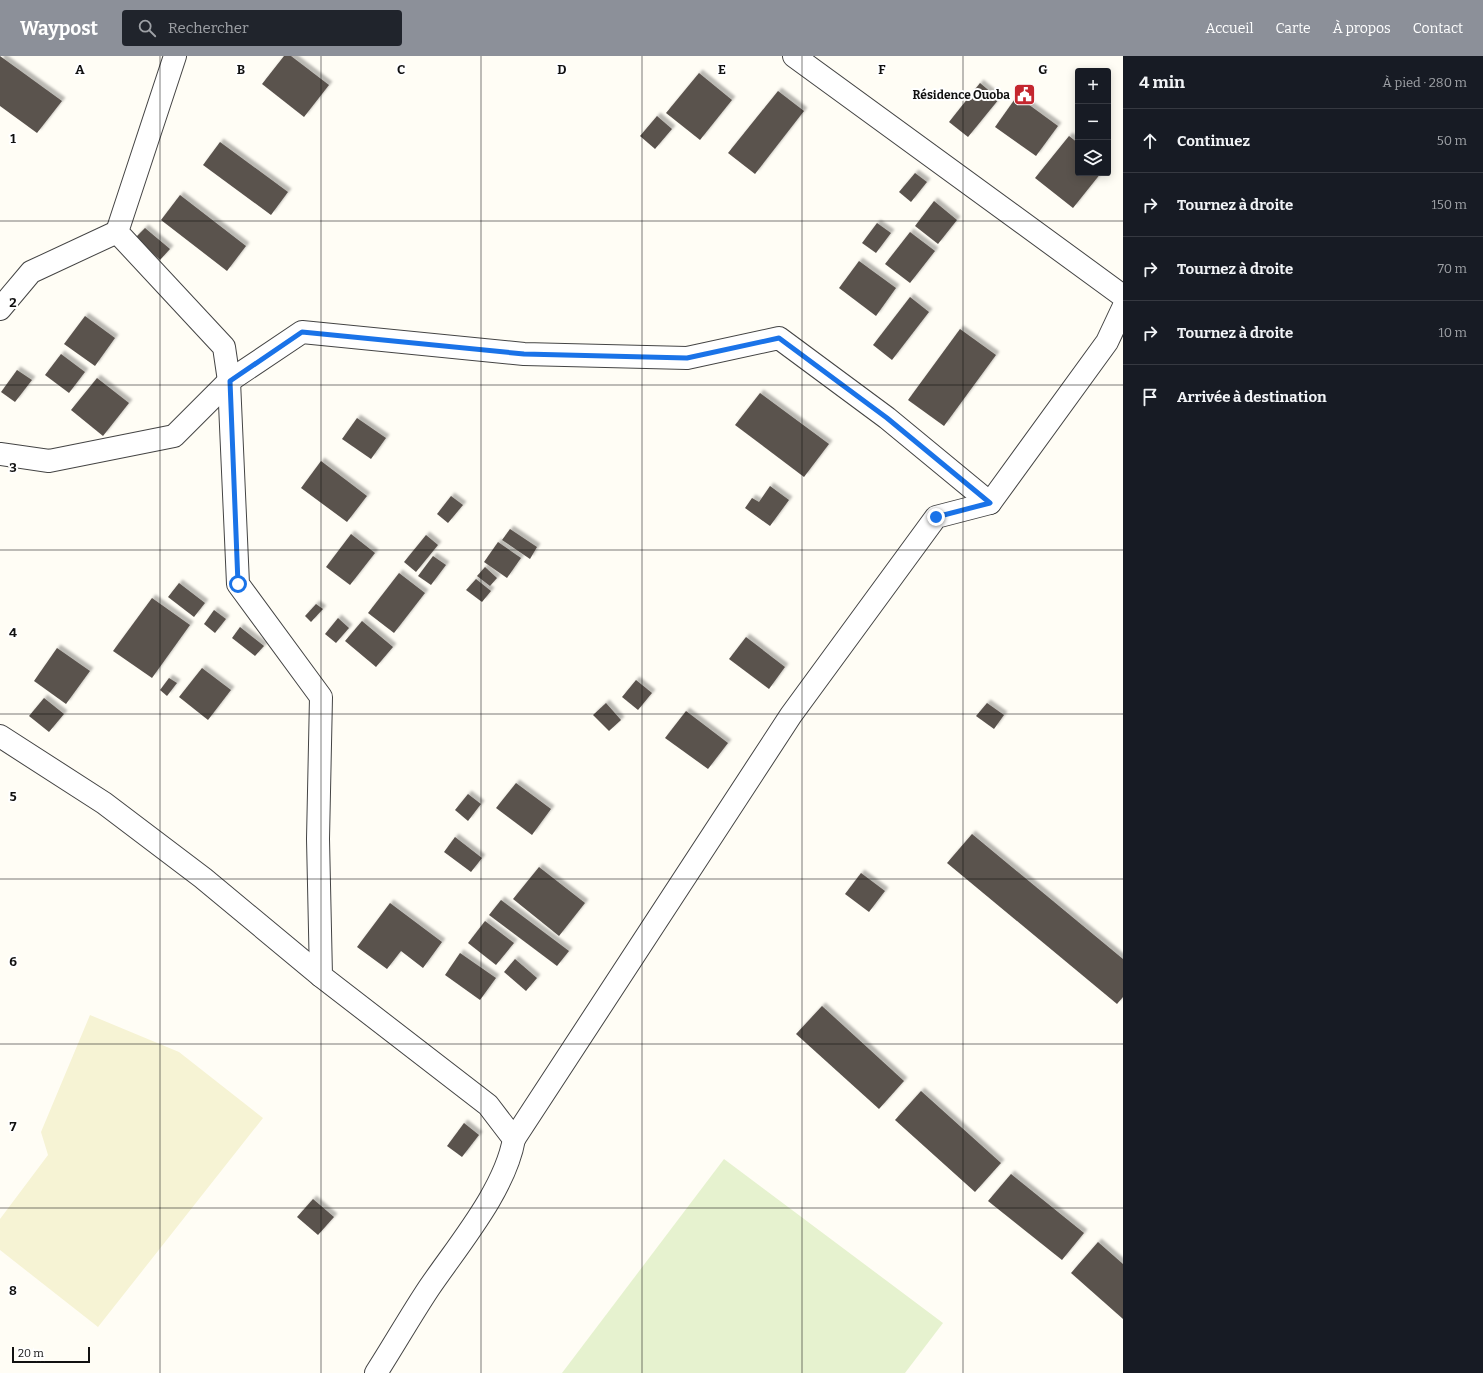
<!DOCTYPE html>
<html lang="fr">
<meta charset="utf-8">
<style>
:root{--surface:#171b24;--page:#20242c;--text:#f1f3f6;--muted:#9ea1a6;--line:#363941;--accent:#8c9099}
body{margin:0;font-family:Bitter,serif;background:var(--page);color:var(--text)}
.controls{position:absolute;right:12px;top:12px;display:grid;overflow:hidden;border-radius:4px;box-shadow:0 2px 10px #0003}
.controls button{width:36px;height:36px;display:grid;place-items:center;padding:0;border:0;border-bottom:1px solid var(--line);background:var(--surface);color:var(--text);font:20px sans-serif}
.scale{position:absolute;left:12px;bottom:10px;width:78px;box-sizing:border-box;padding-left:4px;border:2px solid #111;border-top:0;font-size:11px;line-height:14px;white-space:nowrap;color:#111;-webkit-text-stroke:3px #fff;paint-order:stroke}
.stop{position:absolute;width:12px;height:12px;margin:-9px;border:3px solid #1a73e8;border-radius:50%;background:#fff}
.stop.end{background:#1a73e8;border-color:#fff;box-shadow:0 1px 4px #0008}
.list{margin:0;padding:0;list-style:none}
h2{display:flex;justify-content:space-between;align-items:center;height:52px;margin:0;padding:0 16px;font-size:17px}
h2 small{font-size:13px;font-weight:400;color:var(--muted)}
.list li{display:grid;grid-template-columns:26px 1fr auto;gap:12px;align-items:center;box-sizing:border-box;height:64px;padding:0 16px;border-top:1px solid var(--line)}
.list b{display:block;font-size:15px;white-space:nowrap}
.list em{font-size:13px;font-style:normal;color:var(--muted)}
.icon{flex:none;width:22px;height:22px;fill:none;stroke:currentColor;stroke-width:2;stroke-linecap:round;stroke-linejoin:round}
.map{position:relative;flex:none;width:1123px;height:1317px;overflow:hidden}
header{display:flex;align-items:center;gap:24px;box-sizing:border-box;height:56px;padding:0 20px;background:var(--accent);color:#fff}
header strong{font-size:19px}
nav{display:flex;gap:22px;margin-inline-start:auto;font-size:14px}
.search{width:280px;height:36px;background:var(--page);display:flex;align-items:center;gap:10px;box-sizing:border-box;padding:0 14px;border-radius:4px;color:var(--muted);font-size:15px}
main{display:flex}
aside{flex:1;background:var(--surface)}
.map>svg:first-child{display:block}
.farmland{fill:#f6f3d4}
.pitch{fill:#e6f2cf}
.building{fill:#5a524d;filter:url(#shadow)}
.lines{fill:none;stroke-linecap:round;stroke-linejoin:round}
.minor-casing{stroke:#444;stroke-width:24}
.minor{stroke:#fff;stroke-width:22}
.route{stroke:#1a73e8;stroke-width:5}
.grid{fill:none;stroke:#111;stroke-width:1;stroke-opacity:0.55}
.labels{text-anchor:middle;stroke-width:4;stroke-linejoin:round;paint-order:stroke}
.poi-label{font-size:12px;font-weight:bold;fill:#111;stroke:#fff;text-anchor:end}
.grid-label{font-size:13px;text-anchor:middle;font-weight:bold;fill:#111;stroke:#fff;stroke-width:4;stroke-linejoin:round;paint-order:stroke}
</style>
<header>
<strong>Waypost</strong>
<div class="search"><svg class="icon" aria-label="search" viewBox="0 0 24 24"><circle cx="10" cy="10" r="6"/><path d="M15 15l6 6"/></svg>Rechercher</div>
<nav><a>Accueil</a><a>Carte</a><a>À propos</a><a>Contact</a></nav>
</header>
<main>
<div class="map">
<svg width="1123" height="1317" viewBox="0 0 1123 1317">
<defs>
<filter id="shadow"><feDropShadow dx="3.5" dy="-3.5" stdDeviation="1" flood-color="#0004"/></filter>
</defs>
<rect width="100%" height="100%" fill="#fffdf5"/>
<polygon class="farmland" points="90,959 179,996 263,1062 98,1271 0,1194 0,1163 48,1099 41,1076"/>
<polygon class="pitch" points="724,1103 943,1267 905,1317 562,1317"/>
<g class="building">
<polygon points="0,0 62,45 37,77 0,50"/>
<polygon points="284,0 291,0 329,29 304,61 262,28"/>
<polygon points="699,17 732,44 700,84 666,57"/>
<polygon points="980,27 999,43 968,81 949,66"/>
<polygon points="778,35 804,55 755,118 728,97"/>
<polygon points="1017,40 1058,70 1036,100 995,71"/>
<polygon points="657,60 672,73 655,93 640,80"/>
<polygon points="1069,80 1078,87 1078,117 1101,117 1073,152 1035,122"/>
<polygon points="220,86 288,136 271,159 203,109"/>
<polygon points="915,117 927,126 911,146 899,136"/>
<polygon points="180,139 246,190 227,215 161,164"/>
<polygon points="934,145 957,164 938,188 915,170"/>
<polygon points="877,167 891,177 876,197 862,187"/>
<polygon points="145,172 170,193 160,204 135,182"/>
<polygon points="910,176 935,195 910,227 885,208"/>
<polygon points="859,205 896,232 876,260 839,232"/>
<polygon points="910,241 929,256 892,304 873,289"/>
<polygon points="85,260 115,282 95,310 64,288"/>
<polygon points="960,273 996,299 944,370 908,344"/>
<polygon points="61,298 85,316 69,337 45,319"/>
<polygon points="17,314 32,324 15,346 1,336"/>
<polygon points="97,322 129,347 103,380 71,354"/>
<polygon points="760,337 829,388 804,421 735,369"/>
<polygon points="357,362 386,382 371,403 342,383"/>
<polygon points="321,405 367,440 347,466 301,432"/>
<polygon points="770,430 789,444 770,470 745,452 752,442 759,446"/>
<polygon points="451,440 463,449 448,467 437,458"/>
<polygon points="510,473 537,491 530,503 502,484"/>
<polygon points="351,478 375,497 350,529 326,511"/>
<polygon points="426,479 438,489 416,516 404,506"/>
<polygon points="498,486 521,502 507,522 484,506"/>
<polygon points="433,500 446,509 431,529 418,520"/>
<polygon points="485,511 497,522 490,530 477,520"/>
<polygon points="399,517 425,537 394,577 368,557"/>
<polygon points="476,523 491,535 482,546 466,534"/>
<polygon points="179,527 205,547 194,561 168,541"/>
<polygon points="152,542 190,569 152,622 113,595"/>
<polygon points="316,548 323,553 311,566 305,560"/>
<polygon points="214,554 226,563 215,577 204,568"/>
<polygon points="338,562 349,572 336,587 325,578"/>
<polygon points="362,565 393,591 376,611 345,585"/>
<polygon points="240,571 264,590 255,600 232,582"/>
<polygon points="746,581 785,611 769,633 729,603"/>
<polygon points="57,592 90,615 66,648 34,625"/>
<polygon points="202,612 231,634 208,664 179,641"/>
<polygon points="169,622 177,627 167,640 160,634"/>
<polygon points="636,624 652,637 638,654 622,641"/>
<polygon points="44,642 64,658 49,676 29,660"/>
<polygon points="606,647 621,664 609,675 593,659"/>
<polygon points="987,647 1004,659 994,673 976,660"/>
<polygon points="686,655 728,687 708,713 665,682"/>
<polygon points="516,727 551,753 532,779 496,752"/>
<polygon points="468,738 481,748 468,765 455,754"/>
<polygon points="972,778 1123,903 1123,941 1117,948 947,807"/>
<polygon points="455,781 482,802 471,816 444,796"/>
<polygon points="539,811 585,847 559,880 513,843"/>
<polygon points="861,817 885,835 869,856 845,838"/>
<polygon points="501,844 569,895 557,910 489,859"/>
<polygon points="390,847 442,886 423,912 401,895 387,913 357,891"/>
<polygon points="485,865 514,887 496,909 468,887"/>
<polygon points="460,897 496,922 480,944 445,919"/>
<polygon points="515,903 537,922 526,935 504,916"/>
<polygon points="822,950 904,1025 879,1053 796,978"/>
<polygon points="921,1035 1001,1107 975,1136 895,1064"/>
<polygon points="464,1067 479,1079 462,1101 447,1090"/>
<polygon points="1011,1118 1084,1177 1062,1204 988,1145"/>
<polygon points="313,1143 334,1161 318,1179 297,1161"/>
<polygon points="1098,1186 1123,1208 1123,1263 1071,1217"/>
</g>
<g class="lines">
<defs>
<g id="minor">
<path d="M175,0l-58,176 107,115 5,34 9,203 83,113 -3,142 3,137 167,129 26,34c-9,51 -55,105 -85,149 -18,27 -35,57 -53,85"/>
<polyline points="794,0 1123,240"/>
<polyline points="0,253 31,216 117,176"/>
<polyline points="0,398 49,405 174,380 229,325 302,276 524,298 687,302 779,282 887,362 990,447"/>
<polyline points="0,680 104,747 203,822 321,920"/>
<polyline points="514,1083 791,659 936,461 990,447 1107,286 1123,252"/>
</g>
</defs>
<use href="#minor" class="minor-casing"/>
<use href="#minor" class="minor"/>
</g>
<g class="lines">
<polyline class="route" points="238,528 230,325 302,276 524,298 687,302 779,282 887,362 990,447 936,461"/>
</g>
<path class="grid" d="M160,0v1317M321,0v1317M481,0v1317M642,0v1317M802,0v1317M963,0v1317M0,165h1123M0,329h1123M0,494h1123M0,658h1123M0,823h1123M0,988h1123M0,1152h1123"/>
<defs>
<symbol id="civic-square" viewBox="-11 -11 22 22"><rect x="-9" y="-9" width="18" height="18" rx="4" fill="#c4262e" stroke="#fff"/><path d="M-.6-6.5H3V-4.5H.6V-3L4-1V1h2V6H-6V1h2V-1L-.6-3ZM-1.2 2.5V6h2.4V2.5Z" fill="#fff"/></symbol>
</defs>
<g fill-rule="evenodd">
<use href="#civic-square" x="1012" y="26" width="25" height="25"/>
</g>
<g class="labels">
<g class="poi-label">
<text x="1010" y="43">Résidence Ouoba</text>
</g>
</g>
<g class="grid-label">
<text x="80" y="18">A</text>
<text x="241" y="18">B</text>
<text x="401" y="18">C</text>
<text x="562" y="18">D</text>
<text x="722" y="18">E</text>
<text x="882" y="18">F</text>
<text x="1043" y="18">G</text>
<text x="13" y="87">1</text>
<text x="13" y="251">2</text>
<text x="13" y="416">3</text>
<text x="13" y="581">4</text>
<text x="13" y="745">5</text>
<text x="13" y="910">6</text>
<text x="13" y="1075">7</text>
<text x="13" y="1239">8</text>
</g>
</svg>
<div class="controls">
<button>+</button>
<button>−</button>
<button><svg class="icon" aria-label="layers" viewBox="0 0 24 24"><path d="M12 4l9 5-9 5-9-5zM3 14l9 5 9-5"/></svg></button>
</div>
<div class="scale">20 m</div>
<div class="stop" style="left:238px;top:528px"></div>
<div class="stop end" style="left:936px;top:461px"></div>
</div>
<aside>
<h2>4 min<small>À pied · 280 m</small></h2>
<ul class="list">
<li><svg class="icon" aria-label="ahead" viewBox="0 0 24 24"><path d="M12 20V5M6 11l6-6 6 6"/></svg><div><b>Continuez</b></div><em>50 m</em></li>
<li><svg class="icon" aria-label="right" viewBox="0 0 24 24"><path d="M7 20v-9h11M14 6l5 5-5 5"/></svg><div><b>Tournez à droite</b></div><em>150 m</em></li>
<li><svg class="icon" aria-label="right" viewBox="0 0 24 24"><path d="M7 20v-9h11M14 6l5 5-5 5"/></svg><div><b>Tournez à droite</b></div><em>70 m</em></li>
<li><svg class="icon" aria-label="right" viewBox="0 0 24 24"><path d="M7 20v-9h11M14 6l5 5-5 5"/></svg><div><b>Tournez à droite</b></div><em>10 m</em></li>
<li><svg class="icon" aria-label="arrive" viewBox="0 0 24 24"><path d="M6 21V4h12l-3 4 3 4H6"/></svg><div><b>Arrivée à destination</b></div></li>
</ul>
</aside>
</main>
